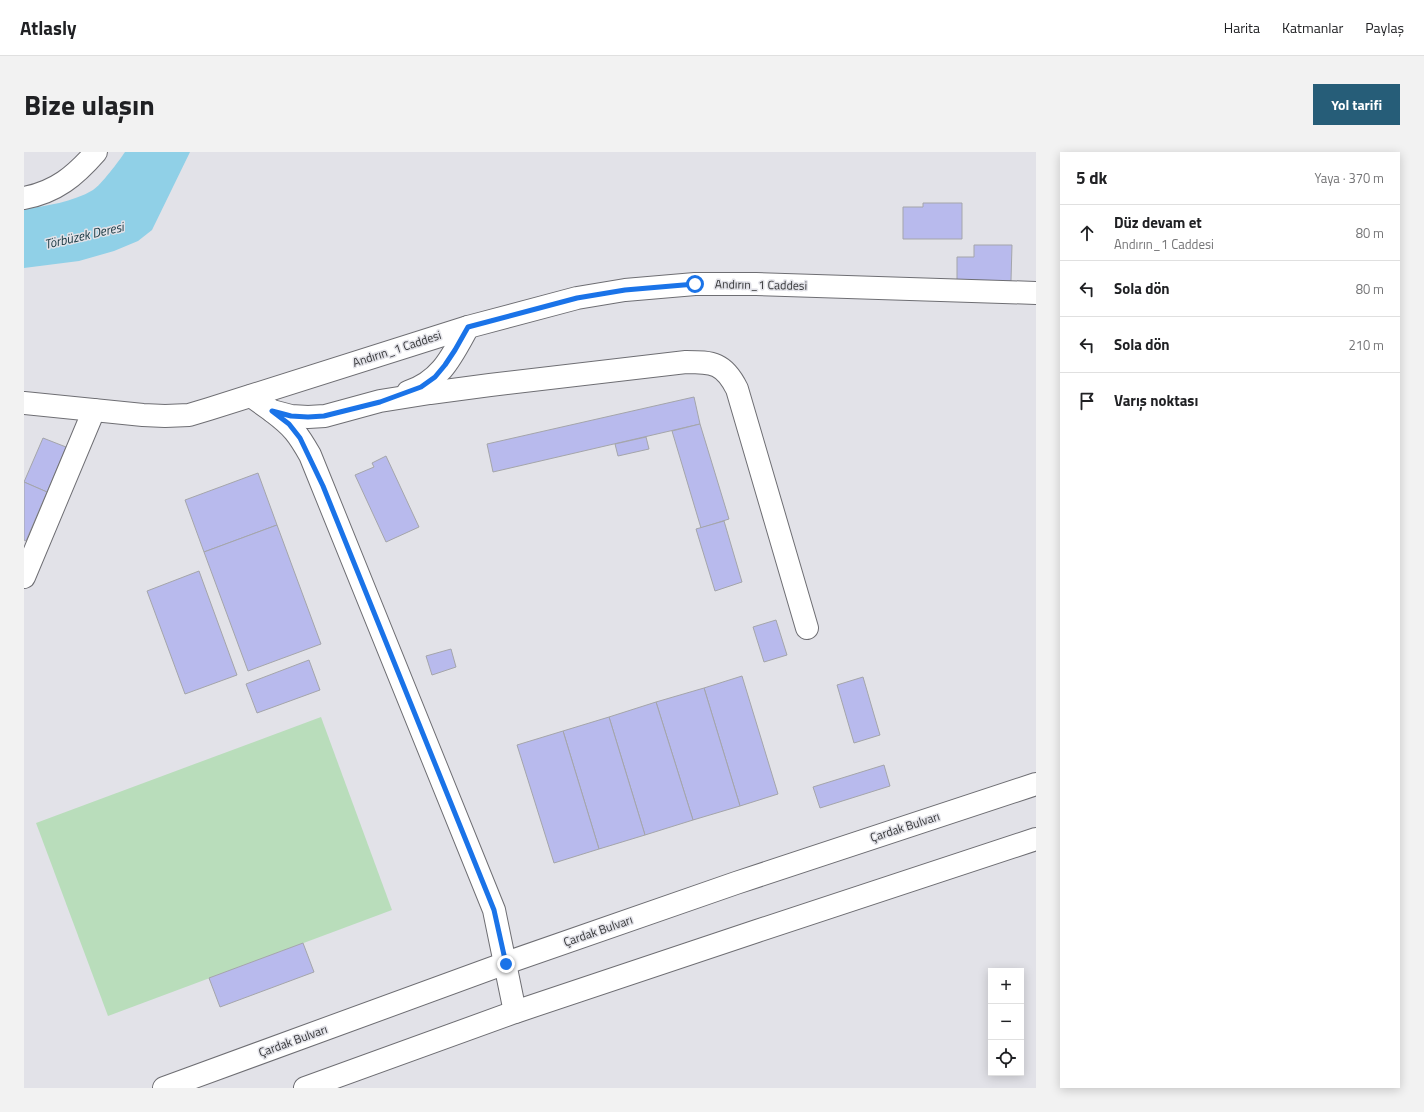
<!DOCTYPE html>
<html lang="tr">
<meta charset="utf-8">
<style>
:root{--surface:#fff;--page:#f2f2f2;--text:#202124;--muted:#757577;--line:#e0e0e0;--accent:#265d78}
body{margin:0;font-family:"Titillium Web",sans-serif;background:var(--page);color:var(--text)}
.controls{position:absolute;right:12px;bottom:12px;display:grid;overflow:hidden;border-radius:0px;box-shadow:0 2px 10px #0003}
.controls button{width:36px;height:36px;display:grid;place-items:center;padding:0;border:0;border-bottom:1px solid var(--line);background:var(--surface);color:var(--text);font:20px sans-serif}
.stop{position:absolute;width:12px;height:12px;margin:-9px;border:3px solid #1a73e8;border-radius:50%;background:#fff}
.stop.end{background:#1a73e8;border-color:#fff;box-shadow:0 1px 4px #0008}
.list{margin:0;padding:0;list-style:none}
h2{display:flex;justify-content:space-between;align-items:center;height:52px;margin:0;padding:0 16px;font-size:17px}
h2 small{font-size:13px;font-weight:400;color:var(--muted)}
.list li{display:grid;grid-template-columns:26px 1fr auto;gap:12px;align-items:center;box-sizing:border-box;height:56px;padding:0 16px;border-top:1px solid var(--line)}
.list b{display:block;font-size:15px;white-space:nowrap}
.list p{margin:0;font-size:13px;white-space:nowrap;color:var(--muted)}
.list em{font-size:13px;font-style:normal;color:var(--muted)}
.icon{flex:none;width:22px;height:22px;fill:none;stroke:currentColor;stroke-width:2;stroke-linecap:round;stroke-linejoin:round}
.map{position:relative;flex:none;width:1012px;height:936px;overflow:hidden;border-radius:0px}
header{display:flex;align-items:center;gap:24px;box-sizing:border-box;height:56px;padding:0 20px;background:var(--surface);border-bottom:1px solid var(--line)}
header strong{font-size:19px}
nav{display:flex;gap:22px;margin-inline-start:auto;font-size:14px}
.intro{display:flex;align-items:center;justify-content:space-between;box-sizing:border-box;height:96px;padding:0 24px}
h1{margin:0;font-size:28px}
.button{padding:10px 18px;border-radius:0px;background:var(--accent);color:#fff;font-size:14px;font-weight:700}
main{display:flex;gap:24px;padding:0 24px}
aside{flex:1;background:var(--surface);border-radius:0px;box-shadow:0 2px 10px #0003}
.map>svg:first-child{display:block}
.green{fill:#b9ddbb}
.water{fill:#90d0e7}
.building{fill:#b8baed;stroke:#a4a5aa}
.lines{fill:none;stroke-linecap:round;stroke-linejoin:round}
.street-casing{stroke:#6e6e73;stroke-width:24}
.secondary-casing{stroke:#6e6e73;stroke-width:24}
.street{stroke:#fff;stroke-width:22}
.secondary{stroke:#fff;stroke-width:22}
.route{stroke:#1a73e8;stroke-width:5}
.labels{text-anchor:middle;stroke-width:3;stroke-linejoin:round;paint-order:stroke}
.street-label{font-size:12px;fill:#363739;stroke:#e2e2e8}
.water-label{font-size:13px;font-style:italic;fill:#183741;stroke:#e2e2e8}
</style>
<header>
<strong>Atlasly</strong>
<nav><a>Harita</a><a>Katmanlar</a><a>Paylaş</a></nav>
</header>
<div class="intro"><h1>Bize ulaşın</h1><a class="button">Yol tarifi</a></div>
<main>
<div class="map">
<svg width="1012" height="936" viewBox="0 0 1012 936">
<rect width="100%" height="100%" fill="#e2e2e8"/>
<polygon class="green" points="297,565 368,758 84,864 12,671"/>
<path class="water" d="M101,0h65l-38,78 -14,11 -24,10 -35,10 -55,7v-59c22,-3 49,-7 69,-19 8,-5 26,-29 32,-38z"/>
<g class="building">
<polygon points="899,51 938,51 938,87 879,87 879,55 899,55"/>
<polygon points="950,93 988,93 987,129 933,128 933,105 950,105"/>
<polygon points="670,245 676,272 469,320 463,292"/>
<polygon points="676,272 705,367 677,376 648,279"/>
<polygon points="622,285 625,297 594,304 591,292"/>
<polygon points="19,286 42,295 23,340 0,330"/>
<polygon points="362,304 395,375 362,390 331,323 350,315 348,311"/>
<polygon points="234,321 253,373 180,400 161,348"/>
<polygon points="0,330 23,340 2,389 0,388"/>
<polygon points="700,369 718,430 691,439 672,377"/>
<polygon points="253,373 297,492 224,519 180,400"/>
<polygon points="175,419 213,523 161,542 123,439"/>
<polygon points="752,468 763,503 740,510 729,475"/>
<polygon points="427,497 432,515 408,523 402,504"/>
<polygon points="285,508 296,538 233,561 222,532"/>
<polygon points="718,524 754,642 716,654 680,536"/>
<polygon points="839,525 856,583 830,591 813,533"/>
<polygon points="680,536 716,654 669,668 632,550"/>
<polygon points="632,550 669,668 621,683 585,565"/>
<polygon points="585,565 621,683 575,697 539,579"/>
<polygon points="539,579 575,697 530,711 493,593"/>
<polygon points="860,613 866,634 796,656 789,635"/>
<polygon points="279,791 290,820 196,855 185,826"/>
</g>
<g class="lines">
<defs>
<g id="street">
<path d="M0,46c32,-6 51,-22 72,-46"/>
<path d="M384,240c33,-11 44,-36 60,-65"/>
<path d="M227,244l21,15 19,5 17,1 17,-1 55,-15 50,-8 60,-8 196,-23c27,0 38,1 51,27l70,239"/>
<path d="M249,260c20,15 25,22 37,43l184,455 21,102"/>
<polyline points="0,425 70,258"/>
</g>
<g id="secondary">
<polyline points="0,251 119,263 141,264 165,263 185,257 444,175 553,146 601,138 671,132 732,132 1012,141"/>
<polyline points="140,936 482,811 712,731 1012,632"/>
<polyline points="281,936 491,860 733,779 1012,687"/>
</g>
</defs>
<use href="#street" class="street-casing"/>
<use href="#secondary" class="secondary-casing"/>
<use href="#street" class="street"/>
<use href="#secondary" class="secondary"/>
</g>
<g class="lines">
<polyline class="route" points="482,812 470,758 299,334 276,286 265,272 248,259 267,264 284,265 300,264 356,250 397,235 411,225 421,213 431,198 444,175 553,146 601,138 671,132"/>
</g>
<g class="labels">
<g class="street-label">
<text transform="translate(737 133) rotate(1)" y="4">Andırın_1 Caddesi</text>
<text transform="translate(373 197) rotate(-18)" y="4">Andırın_1 Caddesi</text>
<text transform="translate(881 675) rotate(-18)" y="4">Çardak Bulvarı</text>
<text transform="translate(574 779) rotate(-19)" y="4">Çardak Bulvarı</text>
<text transform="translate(269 889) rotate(-20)" y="4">Çardak Bulvarı</text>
</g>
<g class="water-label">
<text transform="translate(60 83) rotate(-13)" y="5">Törbüzek Deresi</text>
</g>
</g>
</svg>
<div class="controls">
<button>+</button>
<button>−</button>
<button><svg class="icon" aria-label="locate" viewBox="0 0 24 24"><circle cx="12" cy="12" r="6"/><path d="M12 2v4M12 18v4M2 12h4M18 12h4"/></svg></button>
</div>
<div class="stop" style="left:671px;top:132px"></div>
<div class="stop end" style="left:482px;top:812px"></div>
</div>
<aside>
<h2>5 dk<small>Yaya · 370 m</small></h2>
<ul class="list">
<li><svg class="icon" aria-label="ahead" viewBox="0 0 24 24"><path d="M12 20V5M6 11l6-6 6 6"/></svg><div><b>Düz devam et</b><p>Andırın_1 Caddesi</p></div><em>80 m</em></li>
<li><svg class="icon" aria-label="left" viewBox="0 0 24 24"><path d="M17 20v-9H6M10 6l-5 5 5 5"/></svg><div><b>Sola dön</b></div><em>80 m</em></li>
<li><svg class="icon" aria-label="left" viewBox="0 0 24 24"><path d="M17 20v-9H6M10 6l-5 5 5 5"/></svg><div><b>Sola dön</b></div><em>210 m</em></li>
<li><svg class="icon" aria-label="arrive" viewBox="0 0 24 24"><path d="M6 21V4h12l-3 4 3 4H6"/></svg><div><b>Varış noktası</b></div></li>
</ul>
</aside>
</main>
